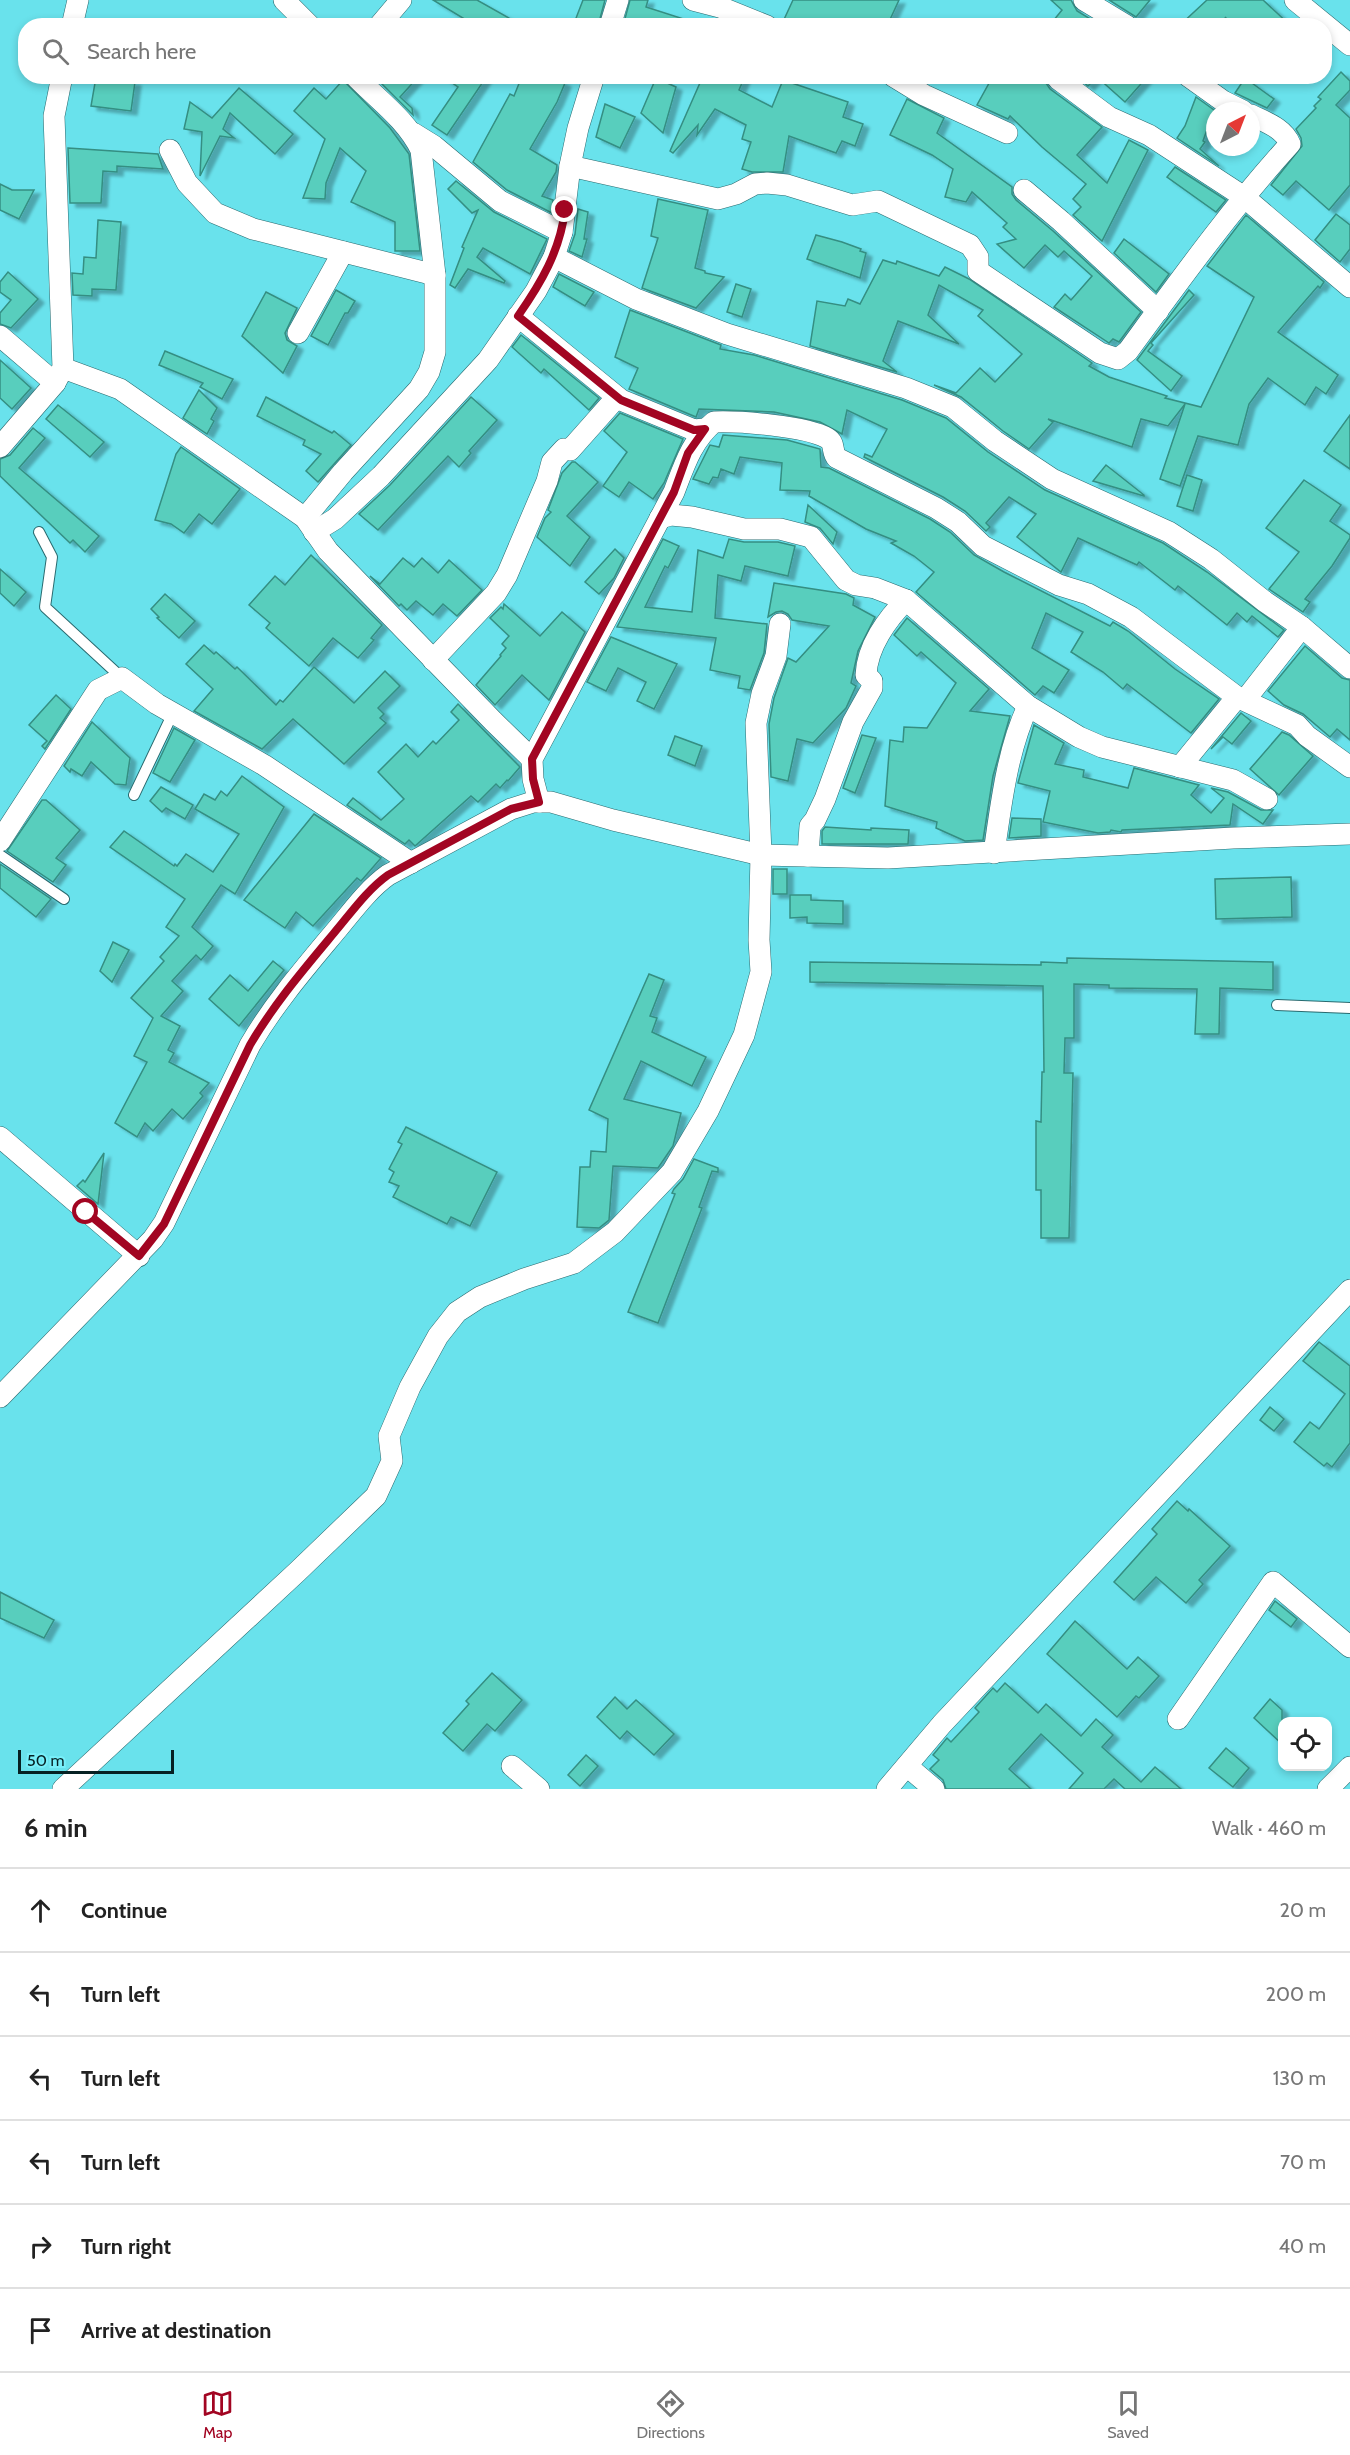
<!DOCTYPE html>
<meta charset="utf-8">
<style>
:root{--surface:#fff;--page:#f2f2f2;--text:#222;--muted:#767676;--line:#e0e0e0;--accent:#a20522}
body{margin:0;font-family:Cabin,sans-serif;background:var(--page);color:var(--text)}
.controls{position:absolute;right:18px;bottom:18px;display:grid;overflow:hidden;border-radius:12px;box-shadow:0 3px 9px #0003}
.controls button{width:54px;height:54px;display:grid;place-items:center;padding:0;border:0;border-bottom:2px solid var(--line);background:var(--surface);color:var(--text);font:30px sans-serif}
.compass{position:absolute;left:1206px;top:102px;width:54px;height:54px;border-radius:50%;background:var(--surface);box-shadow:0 3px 9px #0003;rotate:42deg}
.scale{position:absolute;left:18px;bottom:15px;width:156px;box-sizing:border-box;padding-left:6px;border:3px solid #062123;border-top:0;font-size:16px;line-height:21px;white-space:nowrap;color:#062123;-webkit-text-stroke:4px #77eff9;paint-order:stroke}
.stop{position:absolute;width:18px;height:18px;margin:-14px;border:4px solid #a20522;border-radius:50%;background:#fff}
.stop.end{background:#a20522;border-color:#fff;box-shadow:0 2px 6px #0008}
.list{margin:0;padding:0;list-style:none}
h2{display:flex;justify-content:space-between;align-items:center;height:78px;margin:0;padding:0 24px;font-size:26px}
h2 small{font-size:20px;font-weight:400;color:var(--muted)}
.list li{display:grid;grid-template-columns:39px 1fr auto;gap:18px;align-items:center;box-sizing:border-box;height:84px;padding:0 24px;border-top:2px solid var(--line)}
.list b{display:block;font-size:22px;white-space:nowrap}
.list em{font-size:20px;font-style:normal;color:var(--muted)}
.icon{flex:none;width:33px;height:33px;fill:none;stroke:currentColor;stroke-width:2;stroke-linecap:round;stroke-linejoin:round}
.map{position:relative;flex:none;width:1350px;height:1789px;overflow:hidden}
.search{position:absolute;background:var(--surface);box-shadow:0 3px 9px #0003;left:18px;right:18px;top:18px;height:66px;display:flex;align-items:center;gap:15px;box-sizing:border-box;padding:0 21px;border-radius:24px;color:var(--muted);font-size:22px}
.sheet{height:582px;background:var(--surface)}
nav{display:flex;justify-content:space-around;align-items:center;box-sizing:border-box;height:84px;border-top:2px solid var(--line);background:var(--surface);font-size:16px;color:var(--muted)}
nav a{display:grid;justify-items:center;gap:3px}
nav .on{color:var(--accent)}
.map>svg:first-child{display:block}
.building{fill:#59cebd;stroke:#348e82;stroke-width:1.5;filter:url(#shadow)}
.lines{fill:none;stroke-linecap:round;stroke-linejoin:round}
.service-casing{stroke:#296a6f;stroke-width:12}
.minor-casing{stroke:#296a6f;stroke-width:22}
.service{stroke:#fff;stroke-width:10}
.minor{stroke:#fff;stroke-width:21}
.route{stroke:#a20522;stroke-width:8}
</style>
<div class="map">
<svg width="1350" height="1789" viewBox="0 0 1350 1789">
<defs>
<filter id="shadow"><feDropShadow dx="6" dy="4" stdDeviation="1.5" flood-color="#0004"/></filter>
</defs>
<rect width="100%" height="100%" fill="#69e2ec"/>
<g class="building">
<polygon points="433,0 477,0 523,26 476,26"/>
<polygon points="583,0 605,0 598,26 573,26"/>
<polygon points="630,0 648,0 646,7 693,22 693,26 623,26"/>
<polygon points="793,0 899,0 887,26 781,26"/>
<polygon points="1051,0 1071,0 1077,11 1102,26 1049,26 1062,10"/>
<polygon points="1109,0 1150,0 1136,17"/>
<polygon points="1207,0 1263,0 1291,26 1223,26 1226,17 1218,26 1179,26"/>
<polygon points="1341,72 1350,81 1350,90 1336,105 1350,118 1350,185 1329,210 1296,181 1283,195 1271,185 1302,146 1301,138 1296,129 1316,108 1314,106 1321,99 1318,97"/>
<polygon points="374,76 419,76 400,97 412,108 413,115"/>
<polygon points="442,76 487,76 447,135 432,125 458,87"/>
<polygon points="522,76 550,76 565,83 557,102 530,149 557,165 556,172 542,196 553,200 552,213 507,190 473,162 510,94 514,96"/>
<polygon points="703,76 745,76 739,90 772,107 783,80 848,102 843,117 863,124 855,146 842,141 836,153 789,136 783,172 752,172 742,169 751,142 742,139 746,125 715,109 697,135 698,125 673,153 670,151"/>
<polygon points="993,76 1046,76 1046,83 1050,89 1102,127 1077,155 1107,183 1129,140 1148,150 1102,241 1073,215 1081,207 1073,199 1086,184 1042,147 1010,116 1008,119 977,105"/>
<polygon points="1076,76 1148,76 1125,102 1097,77 1088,86"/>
<polygon points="96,77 135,82 131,111 91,106"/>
<polygon points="656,78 676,87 663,133 641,113"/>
<polygon points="1245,78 1274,99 1267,108 1235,93"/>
<polygon points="343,80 390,128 409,154 420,251 395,251 395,222 351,202 366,171 340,148 326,183 325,199 303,198 325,139 294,111 314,88 326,99"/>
<polygon points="239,88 293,134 275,154 230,113 223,129 234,138 220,136 200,176 202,132 184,129 190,102 212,118"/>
<polygon points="1196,97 1214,110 1203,141 1205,142 1200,149 1219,166 1177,138 1185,126"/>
<polygon points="907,99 944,118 937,133 1012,187 1012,194 1016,200 1053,231 1141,312 1119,342 1113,339 1109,343 1106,341 1054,307 1065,294 1071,300 1092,276 1064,251 1058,257 1045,245 1024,268 997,244 1016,239 1003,227 1007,223 972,192 966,202 945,197 953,169 932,155 890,135"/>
<polygon points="605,104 635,117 620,148 596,137"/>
<polygon points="68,148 158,154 163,169 117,166 117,172 103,171 101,203 70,203"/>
<polygon points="1175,167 1226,200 1216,212 1167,177"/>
<polygon points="456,181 494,212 547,239 530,274 483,248 477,257 505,281 504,283 468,269 455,288 450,285 464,248 462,247 478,210 472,213 448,189"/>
<polygon points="0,184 12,190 34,190 19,219 0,210"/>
<polygon points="658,199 708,210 695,268 705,271 705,273 724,277 696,308 642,288 658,238 651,236"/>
<polygon points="578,209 588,212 584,239 587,239 582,257 569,251 575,234"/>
<polygon points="1336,214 1350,225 1350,249 1340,262 1315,240"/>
<polygon points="1246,215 1324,282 1320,288 1318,286 1278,332 1338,375 1326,394 1316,387 1305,405 1268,378 1249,404 1238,445 1198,436 1180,486 1160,479 1185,404 1168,426 1141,419 1132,447 1048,419 1053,422 1029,449 1003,431 961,397 934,385 956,393 980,368 995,382 1022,354 978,316 983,310 939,285 928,315 959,344 898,321 883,361 897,372 810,346 817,301 845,306 848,299 860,304 883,260 896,264 897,261 939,276 945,267 969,279 1092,363 1089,366 1109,377 1167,396 1165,398 1201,407 1254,297 1207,266"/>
<polygon points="98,220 121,222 116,290 92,289 92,296 73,295 72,273 83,274 84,257 96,258"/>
<polygon points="816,235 842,242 861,249 860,251 866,253 860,278 807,259"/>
<polygon points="1124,239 1169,274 1156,292 1114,253"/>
<polygon points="8,272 38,299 11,328 0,324 0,313 11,300 0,292 0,282"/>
<polygon points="559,274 594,292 585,306 553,287"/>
<polygon points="736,284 751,289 742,317 727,312"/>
<polygon points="336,290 355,301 348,313 345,313 328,345 311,336"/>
<polygon points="1189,290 1194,295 1151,343 1153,345 1148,351 1182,376 1171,391 1137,360"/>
<polygon points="266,292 297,308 285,333 287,340 297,346 283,373 242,336"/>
<polygon points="630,310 721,345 720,349 754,355 902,400 946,418 988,452 1045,490 1163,543 1207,572 1284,630 1278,637 1252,616 1247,622 1237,613 1227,625 1178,586 1175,590 1139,562 1137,565 1078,538 1061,572 1017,537 1036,514 1009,497 986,523 990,527 986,531 965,511 943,497 864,457 865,454 872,457 887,429 847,410 842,434 820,422 774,412 699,409 696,417 629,389 638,368 615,357"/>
<polygon points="521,335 599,398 589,410 544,369 541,373 512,347"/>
<polygon points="165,351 233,379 222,399 200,387 203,383 159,365"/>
<polygon points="0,360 31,388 12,409 0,398"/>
<polygon points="199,390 217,408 211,419 214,421 207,434 183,418"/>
<polygon points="266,397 332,433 334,431 351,445 318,482 306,471 321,454 303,445 305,440 257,416"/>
<polygon points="471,397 497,420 469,451 471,453 459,467 448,456 378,530 359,514 390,485"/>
<polygon points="58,405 104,442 90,457 46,419"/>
<polygon points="620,413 683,439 664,483 653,499 629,482 619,497 603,486 627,452 604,431"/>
<polygon points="1350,415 1350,469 1324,451"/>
<polygon points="33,428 45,438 19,468 99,536 85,552 73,540 70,543 0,476 0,459 10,455"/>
<polygon points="723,435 787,440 820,449 821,467 829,468 930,519 950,532 974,555 1004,572 1110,626 1113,622 1128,631 1175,669 1219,699 1191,733 1127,684 1123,689 1103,672 1071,652 1083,632 1046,613 1032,648 1069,670 1054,693 1043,686 1035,695 916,592 934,572 914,556 891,543 896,541 866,529 809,496 810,491 780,490 782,463 740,457 734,474 721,469 718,478 713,477 709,484 693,479 710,445 719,447"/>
<polygon points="181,447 240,489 212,524 199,514 184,533 171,524 155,520 176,454"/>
<polygon points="572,462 575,462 598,482 567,516 590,537 570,566 537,537 545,518 551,512 548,510 562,473"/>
<polygon points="1106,465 1144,495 1144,496 1093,481"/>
<polygon points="1187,475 1202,480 1193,511 1177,506"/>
<polygon points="1304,480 1341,505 1330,521 1350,535 1350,538 1332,566 1305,599 1310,602 1303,612 1269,589 1299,552 1266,528"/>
<polygon points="808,505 837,532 833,544 820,528 805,522"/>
<polygon points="663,539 679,546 668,568 665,566 645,607 692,612 698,550 723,558 729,539 744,542 778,542 795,546 788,576 745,566 741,581 718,575 715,618 767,624 764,653 750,690 738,688 740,676 710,670 716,638 617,627"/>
<polygon points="615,549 624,558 614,578 599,594 585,582"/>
<polygon points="311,555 382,625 371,638 374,640 358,658 333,638 309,666 266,628 270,623 249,605 275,576 285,585"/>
<polygon points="403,558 414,567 422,558 438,573 449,560 482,590 457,616 443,604 433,615 416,601 407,610 401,604 399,606 370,576 380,584"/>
<polygon points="0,569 26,592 14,606 0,593"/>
<polygon points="774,583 846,594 854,598 853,605 875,617 858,651 851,683 856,686 846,708 813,743 797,739 788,781 771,777 769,724 774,698 788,658 796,662 829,626 792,620 788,614 782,611 776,612 768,617"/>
<polygon points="165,594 195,621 179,638 157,618 159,617 151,609"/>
<polygon points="504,604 540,636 562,612 585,632 549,700 522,675 495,705 476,685 501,656 500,655 506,648 502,644 509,636 490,618 501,607 503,609"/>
<polygon points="907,618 989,689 970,711 1010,716 993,776 983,840 965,841 936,828 937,822 885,806 890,740 903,742 904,727 927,728 956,683 921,652 917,656 894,635"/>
<polygon points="611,637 677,664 654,709 637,701 646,682 618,668 606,691 587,682"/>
<polygon points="204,645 214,654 216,652 235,669 237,667 276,705 280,700 283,702 314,667 354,703 385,671 400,686 378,708 384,714 380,718 386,723 344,764 293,719 262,749 194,711 213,689 186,664"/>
<polygon points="1305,646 1342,678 1350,680 1350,740 1337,729 1330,737 1303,714 1284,705 1268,691"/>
<polygon points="56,695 71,709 45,749 42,746 47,741 29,725"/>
<polygon points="458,704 520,767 508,781 507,780 500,788 496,784 478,802 471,796 415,846 409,840 405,844 347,805 353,798 381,820 404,799 378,772 406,744 418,757 433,741 436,744 459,720 451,712"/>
<polygon points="1241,713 1251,721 1232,744 1223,737 1211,749"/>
<polygon points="92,722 130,758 126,785 115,784 91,762 82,776 71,769 70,772 64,766"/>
<polygon points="1034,725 1064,743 1055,764 1084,770 1083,777 1128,788 1134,768 1199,785 1191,795 1211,813 1224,798 1211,788 1228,792 1261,810 1273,810 1263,824 1233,804 1230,825 1122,830 1121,832 1111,830 1110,832 1098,833 1043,822 1050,791 1018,783"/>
<polygon points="174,728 195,740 170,782 153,773"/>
<polygon points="1282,732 1289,735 1313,756 1279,795 1250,769"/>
<polygon points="862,735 876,738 855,793 843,788"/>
<polygon points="675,736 702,746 695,766 668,755"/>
<polygon points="242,776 284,807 235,894 221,885 192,927 213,946 201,960 196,955 172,981 183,991 161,1016 180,1026 168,1050 174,1053 169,1062 209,1083 200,1093 203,1096 183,1119 172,1109 153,1131 145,1123 137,1137 115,1123 147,1062 134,1056 153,1018 131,998 164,961 160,957 179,936 166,927 185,899 110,847 124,831 174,866 175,864 177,866 186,854 213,872 239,834 195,809 204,794 215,800 221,791 227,796"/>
<polygon points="161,787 193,805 185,819 166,808 162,812 150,801"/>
<polygon points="42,800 46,800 80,830 56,858 66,865 53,882 7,851"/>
<polygon points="314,814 381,858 361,881 357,878 313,926 296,912 285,928 244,900"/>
<polygon points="1012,818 1041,819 1041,836 1009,838"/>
<polygon points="825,827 871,830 871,828 909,830 908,844 822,844 822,831"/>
<polygon points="0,864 51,899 36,917 0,888"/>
<rect x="773" y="869" width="14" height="25"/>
<polygon points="1291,877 1292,917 1216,919 1215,879"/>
<polygon points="790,895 811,895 811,900 843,901 843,924 807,923 807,917 790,918"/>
<polygon points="113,942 129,950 112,982 100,971"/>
<polygon points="1067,958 1273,962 1273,990 1220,988 1219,1034 1195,1034 1197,989 1109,988 1109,985 1074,984 1074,1038 1065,1038 1064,1073 1073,1073 1069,1238 1041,1238 1041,1190 1036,1190 1036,1121 1041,1122 1042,1072 1044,1072 1043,986 810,982 810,962 1041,965 1041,962 1067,963"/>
<polygon points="273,961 284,970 239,1026 209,999 230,975 248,991"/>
<polygon points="649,974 664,980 650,1016 657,1018 652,1032 706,1057 692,1086 641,1061 624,1099 681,1113 673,1146 658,1168 613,1166 609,1220 599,1228 577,1227 580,1167 590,1167 591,1151 606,1152 608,1119 589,1110"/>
<polygon points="406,1127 497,1172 470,1226 451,1217 447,1224 393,1197 399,1186 389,1182 394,1172 389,1169 402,1144 398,1142"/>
<polygon points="104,1153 98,1204 77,1186 83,1180 85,1182"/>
<polygon points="694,1159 718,1168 718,1172 712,1171 699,1207 702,1208 658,1323 628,1312 675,1194 672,1193 674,1189 683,1179"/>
<polygon points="1319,1342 1350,1366 1350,1443 1332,1467 1327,1463 1324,1466 1294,1442 1310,1422 1319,1429 1345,1394 1303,1361"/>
<polygon points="1270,1407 1284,1419 1274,1431 1260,1420"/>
<polygon points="1177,1501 1188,1511 1189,1509 1230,1546 1199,1580 1203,1584 1186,1603 1156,1577 1134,1600 1114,1582 1157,1534 1152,1529"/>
<polygon points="0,1592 54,1620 44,1638 0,1618"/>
<polygon points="1275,1601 1297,1619 1291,1627 1269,1610"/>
<polygon points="1075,1621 1127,1669 1138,1657 1159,1676 1139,1698 1136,1696 1117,1717 1047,1654"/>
<polygon points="492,1673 522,1700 495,1731 487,1724 463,1751 443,1733 469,1704 466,1701"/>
<polygon points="1005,1683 1038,1713 1046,1704 1081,1736 1096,1719 1113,1735 1102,1747 1141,1782 1155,1767 1181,1789 1125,1789 1114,1779 1104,1789 1069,1789 1083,1773 1041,1734 1009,1769 1031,1789 946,1789 943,1780 930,1769 939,1760 933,1755 947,1738 951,1742 979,1712 975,1708 993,1688 997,1692"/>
<polygon points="615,1697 627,1709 636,1700 674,1734 654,1755 627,1731 620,1739 597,1717"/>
<polygon points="1270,1699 1282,1710 1282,1744 1254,1718"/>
<polygon points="1226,1748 1249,1768 1233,1787 1209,1768"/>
<polygon points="586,1755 598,1766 580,1786 568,1775"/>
</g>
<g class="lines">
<defs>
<g id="service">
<polyline points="39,532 52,557 45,607 122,678"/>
<polyline points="134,795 173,713"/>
<polyline points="0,855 64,899"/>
<polyline points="1277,1005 1350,1008"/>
</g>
<g id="minor">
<polyline points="284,0 310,26"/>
<polyline points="693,0 720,7 767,26"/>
<polyline points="1084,0 1127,26"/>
<polyline points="1295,0 1350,45"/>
<polyline points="72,26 78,0"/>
<polyline points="379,26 401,0"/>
<polyline points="610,26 618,0"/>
<polyline points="893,76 924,95 1007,133"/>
<polyline points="1188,76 1223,101 1243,111"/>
<polyline points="1058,79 1109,117 1149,135 1244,197 1350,287"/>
<polyline points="413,133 434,146 500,201 562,232"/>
<polyline points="170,150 187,183 215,213 253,229 435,275"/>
<path d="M570,166l148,33 18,-5 19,-10 12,-1 20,2 65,20 26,-4 92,44 8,12v14l122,82 18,6 10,-8c52,-71 103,-142 162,-207 -6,-16 -25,-22 -39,-29"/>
<polyline points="1024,190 1061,221 1158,311"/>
<polyline points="554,257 636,299 727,334 906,388 953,407 995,441 1052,479 1169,532 1211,559 1264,601 1302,627 1350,668"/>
<polyline points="518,316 621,400 694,430 705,429"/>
<polyline points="298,333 343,252"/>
<polyline points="0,336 55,383"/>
<polyline points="63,368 120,389 305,518 328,551 493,721 532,759"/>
<polyline points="0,447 55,383 63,368 54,116 62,76"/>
<path d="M305,518l38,-46 76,-83 10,-17 6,-20v-77l-14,-125c-15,-31 -43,-50 -66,-74"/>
<polyline points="660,518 671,515 692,517 744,529 780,529 811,537 846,580 856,585 875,588 906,600 1028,706 1079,737 1102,747 1233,780 1267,799"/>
<polyline points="314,532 335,519 381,476 488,360 536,291 554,257 562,232 570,166 578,128 594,76"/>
<polyline points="433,660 496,593 507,575 547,481 552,462 564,449 570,450 617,397"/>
<polyline points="1245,700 1302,627"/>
<polyline points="1180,767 1237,697"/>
<path d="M539,802l-6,-23 -1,-20 142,-267c10,-26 18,-52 40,-70 25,-1 92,4 113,16 9,5 4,14 10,20l99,50 22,14 25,24 76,39 29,9 43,23 106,80 60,28 10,11 43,31"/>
<polyline points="0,841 98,690 122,678 157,704 264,765 411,863"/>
<path d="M994,853c7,-48 13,-102 34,-147"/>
<path d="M808,856l2,-30 5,-6 10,-21 28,-77 19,-34v-7l-6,-6c1,-28 21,-56 40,-75"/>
<polyline points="0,1137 139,1256"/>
<path d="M0,1397l153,-158 11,-16 86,-178c24,-41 54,-76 84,-112 17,-20 33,-43 54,-58l123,-66 22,-7h18l62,18 148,35 127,3 345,-20 117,-4"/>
<polyline points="1178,1719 1273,1582 1350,1647"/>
<polyline points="512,1766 539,1789"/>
<polyline points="907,1766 934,1789"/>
<polyline points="63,1789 297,1572 376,1496 392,1461 389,1436 410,1387 438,1336 457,1312 480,1297 524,1279 574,1263 615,1232 672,1172 708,1111 744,1035 761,972 759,940 761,855 756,723 762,694 776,656 780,624"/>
<polyline points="887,1789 942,1724 1350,1290"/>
<polyline points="1328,1789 1350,1767"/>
</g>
</defs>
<use href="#service" class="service-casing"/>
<use href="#minor" class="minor-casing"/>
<use href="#service" class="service"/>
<use href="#minor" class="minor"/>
</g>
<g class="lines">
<path class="route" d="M86,1212l53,44 25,-32 86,-179c24,-41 54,-76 84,-112 17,-20 33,-43 54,-58l123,-66 28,-7 -6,-23 -1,-20 142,-267 14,-39 17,-24 -11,1 -73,-30 -103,-84c23,-33 42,-65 47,-106"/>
</g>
</svg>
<div class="controls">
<button><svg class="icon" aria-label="locate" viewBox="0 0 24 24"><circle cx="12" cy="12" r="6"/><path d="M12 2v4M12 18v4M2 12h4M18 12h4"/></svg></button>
</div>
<svg class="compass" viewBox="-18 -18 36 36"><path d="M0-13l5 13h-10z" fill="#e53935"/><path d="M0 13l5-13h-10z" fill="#767676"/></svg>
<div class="scale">50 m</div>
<div class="stop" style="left:86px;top:1212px"></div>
<div class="stop end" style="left:565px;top:210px"></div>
<div class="search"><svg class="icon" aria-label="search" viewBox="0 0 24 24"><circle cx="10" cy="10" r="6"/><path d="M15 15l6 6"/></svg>Search here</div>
</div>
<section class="sheet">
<h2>6 min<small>Walk · 460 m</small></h2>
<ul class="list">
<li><svg class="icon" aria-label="ahead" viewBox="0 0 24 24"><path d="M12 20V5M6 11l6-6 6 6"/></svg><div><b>Continue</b></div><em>20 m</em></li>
<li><svg class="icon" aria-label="left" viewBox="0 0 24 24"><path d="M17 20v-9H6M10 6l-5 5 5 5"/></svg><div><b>Turn left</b></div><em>200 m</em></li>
<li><svg class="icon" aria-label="left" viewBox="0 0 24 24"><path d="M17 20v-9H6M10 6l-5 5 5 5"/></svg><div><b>Turn left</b></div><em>130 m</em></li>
<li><svg class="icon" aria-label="left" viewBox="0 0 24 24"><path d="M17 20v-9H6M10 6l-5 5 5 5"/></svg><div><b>Turn left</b></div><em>70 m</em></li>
<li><svg class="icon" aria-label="right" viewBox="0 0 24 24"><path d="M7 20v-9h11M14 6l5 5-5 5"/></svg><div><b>Turn right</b></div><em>40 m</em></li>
<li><svg class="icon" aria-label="arrive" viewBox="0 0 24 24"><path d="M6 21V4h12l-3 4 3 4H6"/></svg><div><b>Arrive at destination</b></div></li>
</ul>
</section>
<nav>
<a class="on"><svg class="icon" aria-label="map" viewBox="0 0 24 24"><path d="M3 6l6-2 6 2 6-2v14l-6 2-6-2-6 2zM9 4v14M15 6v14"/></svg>Map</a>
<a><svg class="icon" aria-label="directions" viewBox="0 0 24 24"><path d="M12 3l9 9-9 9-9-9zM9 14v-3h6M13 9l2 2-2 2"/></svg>Directions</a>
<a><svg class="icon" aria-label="saved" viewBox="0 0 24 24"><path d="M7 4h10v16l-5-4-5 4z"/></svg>Saved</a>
</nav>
